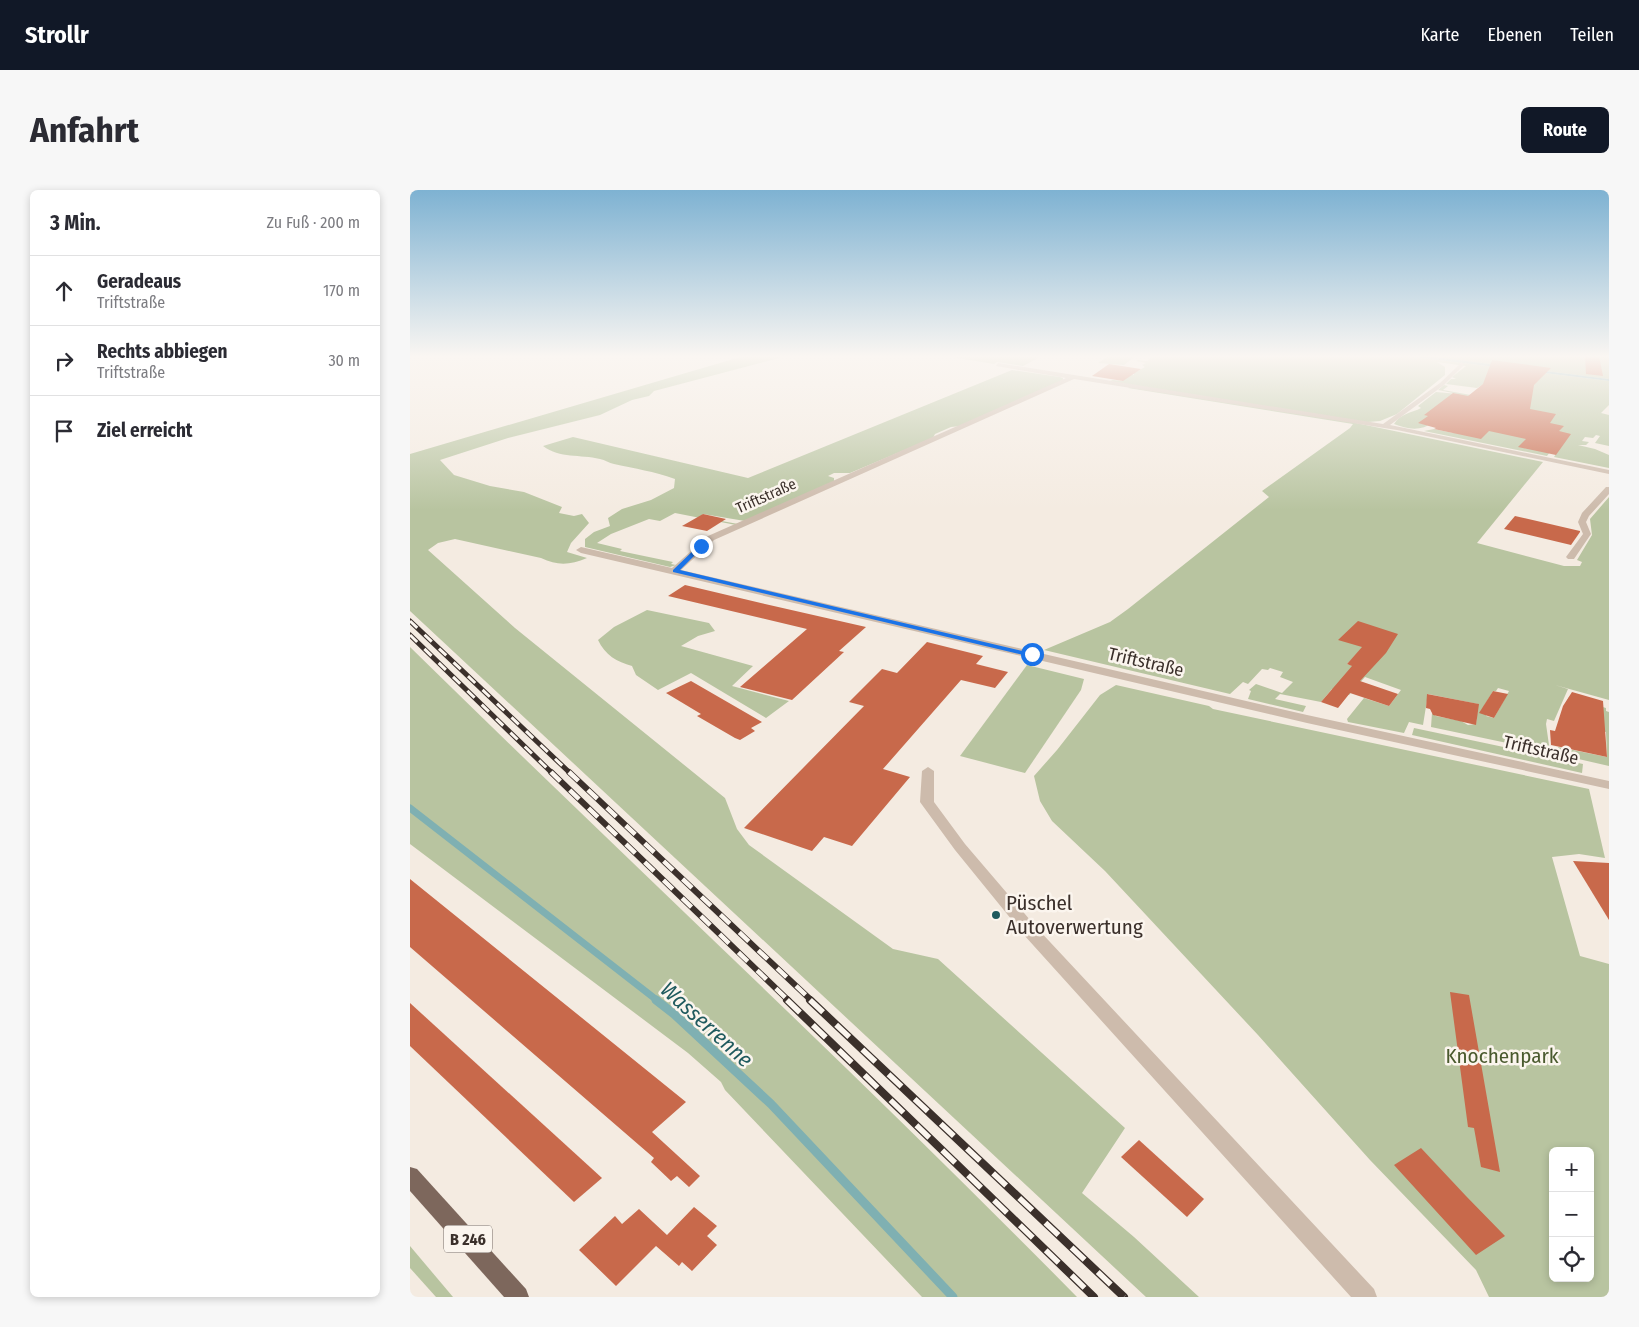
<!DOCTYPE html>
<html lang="de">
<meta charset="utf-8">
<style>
:root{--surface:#fff;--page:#f7f7f7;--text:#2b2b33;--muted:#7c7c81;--line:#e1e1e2;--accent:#111827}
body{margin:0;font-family:"Fira Sans Condensed",sans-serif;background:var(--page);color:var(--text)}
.controls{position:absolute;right:15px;bottom:15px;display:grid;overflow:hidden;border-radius:8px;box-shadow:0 2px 8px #0003}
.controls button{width:45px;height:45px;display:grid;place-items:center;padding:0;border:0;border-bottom:1px solid var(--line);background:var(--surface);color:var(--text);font:25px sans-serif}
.stop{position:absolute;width:15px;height:15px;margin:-11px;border:4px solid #1a73e8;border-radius:50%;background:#fff}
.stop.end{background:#1a73e8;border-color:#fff;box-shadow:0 1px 5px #0008}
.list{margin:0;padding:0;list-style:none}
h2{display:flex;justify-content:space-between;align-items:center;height:65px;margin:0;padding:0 20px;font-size:21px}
h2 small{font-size:16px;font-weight:400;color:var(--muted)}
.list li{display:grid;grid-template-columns:32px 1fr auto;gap:15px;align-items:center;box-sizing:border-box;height:70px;padding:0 20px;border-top:1px solid var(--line)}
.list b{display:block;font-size:19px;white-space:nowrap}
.list p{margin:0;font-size:16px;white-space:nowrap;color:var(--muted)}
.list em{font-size:16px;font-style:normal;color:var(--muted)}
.icon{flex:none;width:28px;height:28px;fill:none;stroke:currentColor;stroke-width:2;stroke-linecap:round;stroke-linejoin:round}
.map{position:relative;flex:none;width:1199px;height:1107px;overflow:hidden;border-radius:8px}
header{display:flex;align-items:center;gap:30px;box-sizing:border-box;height:70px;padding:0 25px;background:var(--accent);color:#fff}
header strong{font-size:24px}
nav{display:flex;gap:28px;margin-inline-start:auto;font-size:18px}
.intro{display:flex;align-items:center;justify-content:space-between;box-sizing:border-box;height:120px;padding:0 30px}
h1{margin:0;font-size:35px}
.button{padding:12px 22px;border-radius:8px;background:var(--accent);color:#fff;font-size:18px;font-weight:700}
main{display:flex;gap:30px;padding:0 30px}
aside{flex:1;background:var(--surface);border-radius:8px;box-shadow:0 2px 8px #0003}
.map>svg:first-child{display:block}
.green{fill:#b8c4a0;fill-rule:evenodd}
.water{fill:#7fb0b2}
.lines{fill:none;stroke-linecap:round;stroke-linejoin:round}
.stream-far1{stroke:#7fb0b2;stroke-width:7}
.stream{stroke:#7fb0b2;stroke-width:9}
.building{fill:#c8694b}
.minor{fill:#cdbbac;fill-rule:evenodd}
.major{fill:#7d675c;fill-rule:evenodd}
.rail-far2-casing{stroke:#3b302b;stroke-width:5}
.rail-far1-casing{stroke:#3b302b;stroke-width:6}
.rail-casing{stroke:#3b302b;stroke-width:8}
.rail-far2{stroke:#fbf5ee;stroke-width:3;stroke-dasharray:10;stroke-linecap:butt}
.rail-far1{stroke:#fbf5ee;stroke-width:4.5;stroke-dasharray:13;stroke-linecap:butt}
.rail{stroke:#fbf5ee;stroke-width:5.5;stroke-dasharray:18;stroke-linecap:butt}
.route{fill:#1a73e8}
.poi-dot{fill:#1f5a5e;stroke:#fbf5ee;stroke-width:2}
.labels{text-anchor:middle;stroke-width:5;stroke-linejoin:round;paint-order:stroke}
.far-street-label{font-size:15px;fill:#3b302b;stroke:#fbf5ee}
.shield{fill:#fbf5ee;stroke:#756b66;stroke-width:1}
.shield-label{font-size:16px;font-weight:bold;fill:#3b302b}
.street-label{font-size:18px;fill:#3b302b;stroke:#fbf5ee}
.near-poi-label{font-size:21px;fill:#3b302b;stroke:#fbf5ee;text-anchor:start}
.near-park-label{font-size:21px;fill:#4a5a2e;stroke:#fbf5ee}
.near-water-label{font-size:22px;font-style:italic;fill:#1f5a5e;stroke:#fbf5ee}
</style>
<header>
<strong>Strollr</strong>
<nav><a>Karte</a><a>Ebenen</a><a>Teilen</a></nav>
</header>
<div class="intro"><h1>Anfahrt</h1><a class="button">Route</a></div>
<main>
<aside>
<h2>3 Min.<small>Zu Fuß · 200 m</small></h2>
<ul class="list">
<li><svg class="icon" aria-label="ahead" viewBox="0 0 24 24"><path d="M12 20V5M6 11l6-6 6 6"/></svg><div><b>Geradeaus</b><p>Triftstraße</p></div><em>170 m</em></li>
<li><svg class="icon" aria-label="right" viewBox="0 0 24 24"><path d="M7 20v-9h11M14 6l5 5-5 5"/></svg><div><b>Rechts abbiegen</b><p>Triftstraße</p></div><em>30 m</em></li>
<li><svg class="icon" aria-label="arrive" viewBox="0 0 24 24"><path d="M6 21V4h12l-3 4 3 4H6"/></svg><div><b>Ziel erreicht</b></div></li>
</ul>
</aside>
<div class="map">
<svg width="1199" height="1107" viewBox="0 0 1199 1107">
<rect width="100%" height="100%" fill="#f4ebe1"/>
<g class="green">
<path d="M337,165h44l-137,36 -5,5 -17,4 -32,15 -92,23 -68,22 14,15 36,11 34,6 38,15 -3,6 15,3 8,-2 7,9 -18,20 -4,9 20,6c-17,7 -29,8 -46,0l-86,-19 -17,4 -10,7 87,78 210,170 12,31 12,16 144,104 45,10 187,169 -43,65 52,44 65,60h-53l-736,-686v-157z"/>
<polygon points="529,165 634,165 613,176 587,172 584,174"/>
<polygon points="700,165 727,165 714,175 688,173"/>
<path d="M752,165h236l211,26v24l-8,8 8,2v31l-14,-3 5,-7 -4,-1 -3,3 -8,-1 -3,4 7,1 -3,3h-8l17,4 14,6v13l-55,-11 4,-6 -6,-2 -5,7 -123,-25 10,-2 19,4 3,-1 -23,-10c-12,10 -26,7 -39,2 7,-11 18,-11 27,-16l-3,-2 18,-14 22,2 -20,-4 6,-5 4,1 -5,4 61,11 -20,-17 -7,4 -31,-4 5,-5h5l-4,-2 14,-11 -29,-4 8,5v8l-48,39 -17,7 -24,2 187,39 -66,81 87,23h16l2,-4 -5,-2 15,-25 -2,-16 19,-22v203l-54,-15 13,4 -14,32 -7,-2 -1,5 4,28 -119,-25 1,-14 4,3 25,5 7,4 8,-1 2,-20 -50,-10 -5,31 -14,-3 -5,11 -56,-11 -1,-3 17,-21 25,8 12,-16 -36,-13 -16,18 -17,-6 -11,13 -41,-8 -5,5 31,7 -3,6 -55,-13 3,-8 -2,-1 7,-6 26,9 11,-11 -13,-5 3,-5 -13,-4 -2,2 -6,-1 -14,15 -5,-2 -13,12 -186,-44 66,-28 18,-13 141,-112 -7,-6 88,-63 3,-4 -225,-36 4,-2 -22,-5 3,-1 9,1 8,-7 4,1v-2l11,-6 -3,-2 4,-2 -10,-2 2,-1 9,1 6,-5 7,1zM954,456l5,25 -22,-7zM1088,498l11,3 -15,27 -8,-2 5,-8 -7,-2 9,-15h3z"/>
<polygon points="1009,165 1199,165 1199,189"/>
<path d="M602,180l48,7 3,1v2l-102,46 -10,1 -16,7 -2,4 -83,35h-16l-6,3 6,2v4l-89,39 -42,-7 -3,3 38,7 -2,1 -61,-12 -15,8 -11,-2 -38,15 -14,9 25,6 -2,2 53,11 -2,2 5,1 -6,2 -85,-20v-8l9,-7 16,-6 -2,-8 14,-9 29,-9 23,-12 1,-9c-22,-8 -39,-10 -61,-15 -5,-1 -9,-4 -14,-5 -20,-5 -40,0 -57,-13l30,-9 175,41z"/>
<path d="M237,420l62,13 6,8 -17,5 -17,10 72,20 -21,20 57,15 -23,17 -75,-45 -33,17 -22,-15 -4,-9c-15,-4 -27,-11 -34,-26l16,-13z"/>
<path d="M0,457c222,218 450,429 667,650h-155l-197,-207 -4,-8 -33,-29 -278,-209z"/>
<polygon points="617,475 674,489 671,500 615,583 550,566"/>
<path d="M706,495l93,21 4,3 376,80 16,69 -26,-4 -27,3 28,99 29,8v333h-120l-13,-27 -106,-110 -112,-125 -153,-164 -53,-50 -12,-20 -6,-25 23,-26 43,-55zM1143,961h37v127h-37z"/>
<polygon points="1159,507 1196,518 1196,521 1199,522 1199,576 1151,565 1148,557 1197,567 1196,542 1159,534 1152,520"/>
<polygon points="1004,538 1173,574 1172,583 1002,545"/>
<polygon points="0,1056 43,1107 26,1107 0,1078"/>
</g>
<polygon class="water" points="988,165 1009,165 1199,189 1199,191"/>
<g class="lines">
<polyline class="stream-far1" points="0,618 248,811"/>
<polyline class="stream" points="246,810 264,824 361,914 543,1107"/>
</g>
<g class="building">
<polygon points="1175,165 1189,166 1193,186 1176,184"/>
<polygon points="1082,170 1141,178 1124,195 1120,219 1146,224 1140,233 1154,236 1149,241 1161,244 1146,265 1108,257 1116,249 1079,241 1071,249 1024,239 1026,238 1008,233 1018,226 1014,225 1043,203 1058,206 1073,194"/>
<polygon points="699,174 731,179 713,191 682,186"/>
<polygon points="293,324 316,329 297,341 272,336"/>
<polygon points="1105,326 1170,341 1170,342 1161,355 1094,339"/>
<polygon points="275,395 355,414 456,437 429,461 434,462 382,510 330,497 397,439 258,406"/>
<polygon points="948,431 988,444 976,463 950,491 988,504 979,516 940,503 928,518 911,512 942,476 937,474 952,457 928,450"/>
<polygon points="517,452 573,466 566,474 598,482 585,498 551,490 473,579 500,587 442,656 414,647 402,661 334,638 454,516 439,512 472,479 487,483"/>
<polygon points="281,491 352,532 341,538 345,541 330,550 325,548 287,526 291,524 256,503"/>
<polygon points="1083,501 1098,504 1084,528 1069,523"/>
<polygon points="1162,502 1193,511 1197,567 1141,555 1140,540 1145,541 1153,516"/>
<polygon points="1017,504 1069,514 1066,535 1023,525 1020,519 1016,518"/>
<polygon points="1163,671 1199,673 1199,730"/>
<polygon points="0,689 276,912 242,942 290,986 279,997 267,986 261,991 241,972 244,968 0,757"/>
<polygon points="1040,802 1059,805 1090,982 1071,977 1064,938 1058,937"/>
<polygon points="0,813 192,988 164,1012 0,856"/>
<polygon points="729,950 794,1009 777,1027 711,967"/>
<polygon points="1011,958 1056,1006 1095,1046 1066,1065 984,975"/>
<polygon points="284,1017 307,1036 297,1046 307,1055 282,1081 272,1072 269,1076 246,1056 206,1096 169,1060 205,1026 212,1034 229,1019 257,1045"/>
</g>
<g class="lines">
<g class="minor">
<polygon points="1052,172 1054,175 1034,195 980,235 1199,280 1199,284 987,240 664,189 304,350 271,380 897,525 1199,591 1199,599 897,533 171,363 166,360 171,357 262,378 298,346 656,188 586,176 588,173 973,234 1030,193"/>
<polygon points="1196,297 1199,297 1199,304 1179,326 1176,332 1181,344 1164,369 1158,369 1156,367 1173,344 1168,332 1172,323"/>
<polygon points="518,577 524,581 524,612 555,654 626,737 964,1099 967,1107 941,1107 614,745 545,660 510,612 512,581"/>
</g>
<polygon class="major" points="0,977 7,979 116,1099 119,1107 94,1107 0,1001"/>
<defs>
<g id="rail-far2">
<polyline points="0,431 160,583"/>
<polyline points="0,445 142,583"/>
</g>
<g id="rail-far1">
<polyline points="141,582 379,811"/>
<polyline points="159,582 402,811"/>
</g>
<g id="rail">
<polyline points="377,810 684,1107"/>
<polyline points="400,810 714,1107"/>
</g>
</defs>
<use href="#rail-far2" class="rail-far2-casing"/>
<use href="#rail-far1" class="rail-far1-casing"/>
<use href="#rail" class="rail-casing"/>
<use href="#rail-far2" class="rail-far2"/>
<use href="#rail-far1" class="rail-far1"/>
<use href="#rail" class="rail"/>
</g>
<linearGradient id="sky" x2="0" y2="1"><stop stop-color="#7eb2d2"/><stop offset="0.52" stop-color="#faf6f2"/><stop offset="1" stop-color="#faf6f2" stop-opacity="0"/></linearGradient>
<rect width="1199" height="320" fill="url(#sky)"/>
<polygon class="route" points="289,355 294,356 270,380 625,464 622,467 263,382 263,380"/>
<circle class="poi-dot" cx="586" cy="725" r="5"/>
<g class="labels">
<g class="far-street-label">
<text transform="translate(356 306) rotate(-24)" y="5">Triftstraße</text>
</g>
<rect class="shield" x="34" y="1035.5" width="48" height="27" rx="4"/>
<g class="shield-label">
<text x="58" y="1055">B 246</text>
</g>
<g class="street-label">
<text transform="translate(736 472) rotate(13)" y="6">Triftstraße</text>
<text transform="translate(1131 560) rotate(13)" y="6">Triftstraße</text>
</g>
<g class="near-poi-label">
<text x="596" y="720">Püschel<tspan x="596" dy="24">Autoverwertung</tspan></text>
</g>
<g class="near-park-label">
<text x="1092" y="873">Knochenpark</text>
</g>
<g class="near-water-label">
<text transform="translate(297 834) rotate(42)" y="8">Wasserrenne</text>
</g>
</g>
</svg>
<div class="controls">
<button>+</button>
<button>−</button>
<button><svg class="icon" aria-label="locate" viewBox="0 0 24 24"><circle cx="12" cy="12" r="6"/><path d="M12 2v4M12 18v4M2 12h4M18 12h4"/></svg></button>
</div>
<div class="stop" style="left:622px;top:464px"></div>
<div class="stop end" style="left:291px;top:356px"></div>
</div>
</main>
